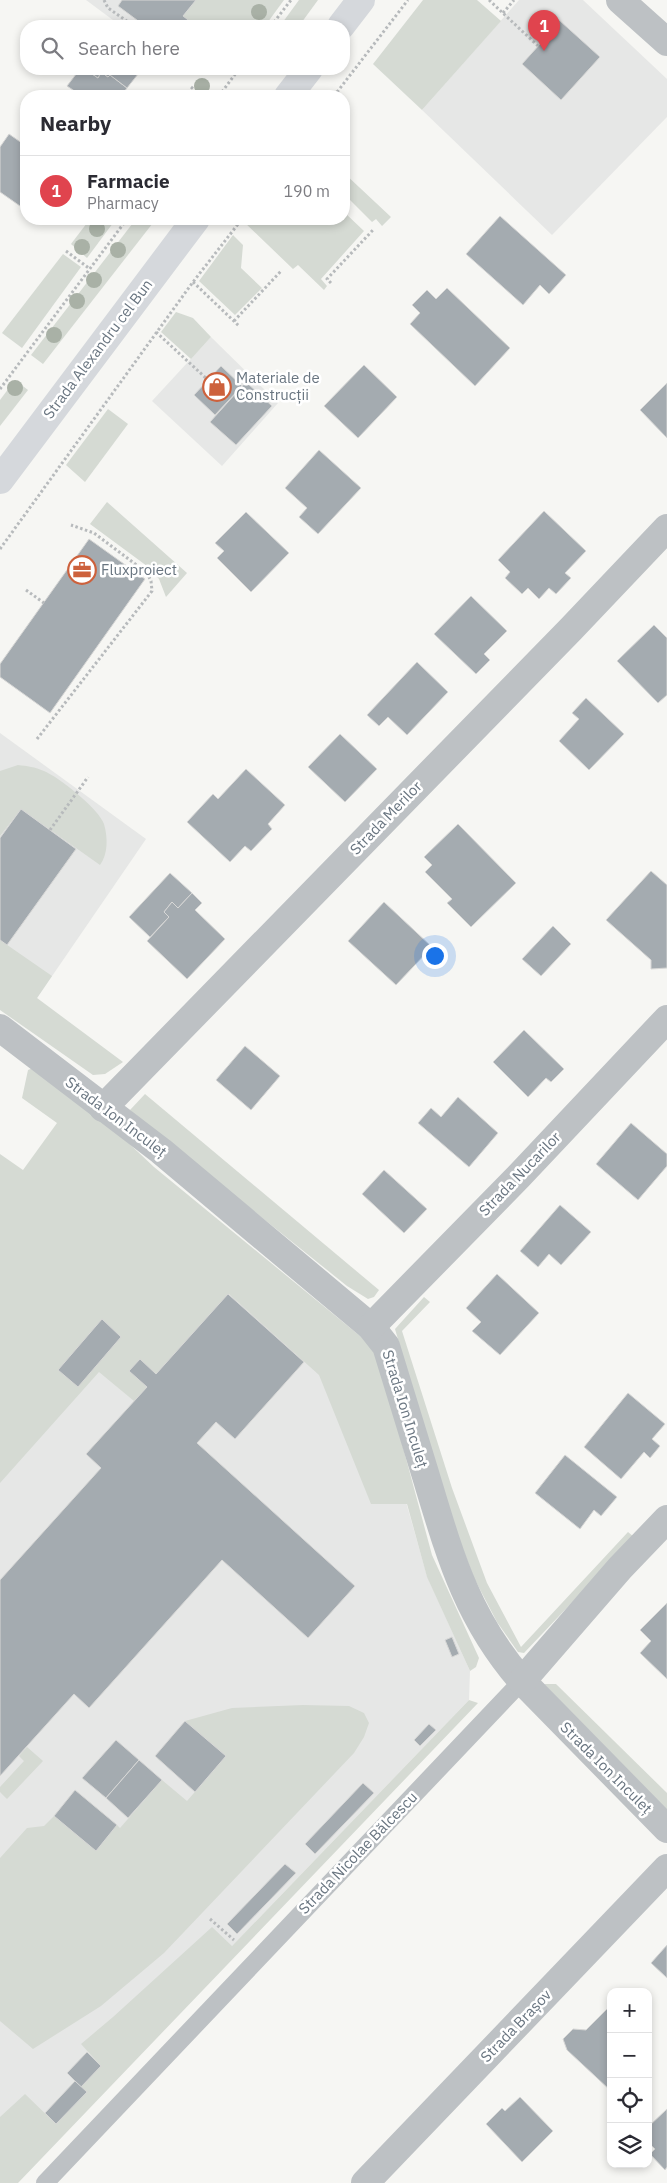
<!DOCTYPE html>
<meta charset="utf-8">
<style>
:root{--surface:#fff;--page:#f2f2f3;--text:#2b2b33;--muted:#7c7c81;--line:#e1e1e2;--accent:#2563eb}
body{margin:0;font-family:"IBM Plex Sans",sans-serif;background:var(--page);color:var(--text)}
.controls{position:absolute;right:15px;bottom:15px;display:grid;overflow:hidden;border-radius:10px;box-shadow:0 2px 8px #0003}
.controls button{width:45px;height:45px;display:grid;place-items:center;padding:0;border:0;border-bottom:1px solid var(--line);background:var(--surface);color:var(--text);font:25px sans-serif}
.you{position:absolute;left:434px;top:955px;width:18px;height:18px;margin:-12px;border:4px solid #fff;border-radius:50%;background:#1a73e8;box-shadow:0 0 0 8px #1a73e833}
.badge{display:grid;place-items:center;width:32px;height:32px;border-radius:50%;background:var(--accent);color:#fff;font-size:16px;font-weight:700}
.pin{position:absolute;translate:-50% -41px;filter:drop-shadow(0 1px 2px #0008)}
.pin::after{content:'';position:absolute;top:26px;width:18px;height:15px;background:inherit;clip-path:polygon(0 0,100% 0,50% 100%)}
.list{margin:0;padding:0;list-style:none}
h2{display:flex;justify-content:space-between;align-items:center;height:65px;margin:0;padding:0 20px;font-size:21px}
h2 small{font-size:16px;font-weight:400;color:var(--muted)}
.list li{display:grid;grid-template-columns:32px 1fr auto;gap:15px;align-items:center;box-sizing:border-box;height:70px;padding:0 20px;border-top:1px solid var(--line)}
.list b{display:block;font-size:19px;white-space:nowrap}
.list p{margin:0;font-size:16px;white-space:nowrap;color:var(--muted)}
.list em{font-size:16px;font-style:normal;color:var(--muted)}
.icon{flex:none;width:28px;height:28px;fill:none;stroke:currentColor;stroke-width:2;stroke-linecap:round;stroke-linejoin:round}
.map{position:relative;flex:none;width:667px;height:2183px;overflow:hidden}
.search{position:absolute;background:var(--surface);box-shadow:0 2px 8px #0003;left:20px;top:20px;width:330px;height:55px;display:flex;align-items:center;gap:12px;box-sizing:border-box;padding:0 18px;border-radius:20px;color:var(--muted);font-size:19px}
.panel{position:absolute;background:var(--surface);box-shadow:0 2px 8px #0003;left:20px;top:90px;width:330px;height:135px;border-radius:20px}
.map>svg:first-child{display:block}
.built{fill:#e6e7e6}
.green{fill:#d5dad3}
.building{fill:#a4abb0;stroke:#d7d7d6}
.lines{fill:none;stroke-linecap:round;stroke-linejoin:round}
.path{stroke:#b7babc;stroke-width:3;stroke-dasharray:2.5 2.5;stroke-linecap:butt}
.service{stroke:#bdc1c4;stroke-width:18}
.minor{stroke:#bdc1c4;stroke-width:28}
.secondary{stroke:#d5d8dc;stroke-width:28}
.tree{fill:#a9b1a6}
.labels{text-anchor:middle;stroke-width:5;stroke-linejoin:round;paint-order:stroke}
.street-label{font-size:15px;fill:#697580;stroke:#fff}
.poi-label{font-size:15px;fill:#697580;stroke:#fff;text-anchor:start}
</style>
<div class="map">
<svg width="667" height="2183" viewBox="0 0 667 2183">
<rect width="100%" height="100%" fill="#f6f6f3"/>
<g class="built">
<polygon points="86,0 257,0 237,26 121,26"/>
<polygon points="519,0 583,0 667,79 667,117 552,235 422,110"/>
<polygon points="211,337 278,403 222,466 152,401"/>
<polygon points="0,733 146,839 37,998 0,1010"/>
<polygon points="88,1134 364,1354 427,1576 470,1671 469,1700 81,2103 0,2183 0,1240"/>
</g>
<g class="green">
<polygon points="196,0 284,0 265,26 196,26 183,16"/>
<polygon points="299,0 318,0 299,26 280,26"/>
<polygon points="423,0 477,0 501,21 422,110 373,64"/>
<polygon points="344,173 391,217 382,226 376,219 372,222 344,194"/>
<polygon points="344,212 364,231 321,279 327,286 324,290 298,265 293,269 244,222 247,219 344,219"/>
<polygon points="90,219 116,219 87,258 71,244"/>
<polygon points="136,219 156,219 43,364 31,355"/>
<polygon points="233,235 243,245 241,268 262,288 235,315 199,281"/>
<polygon points="63,254 81,267 22,348 2,333"/>
<polygon points="176,312 193,318 211,337 191,359 161,332"/>
<polygon points="15,380 28,390 0,426 0,400"/>
<polygon points="108,409 128,424 85,482 66,465"/>
<polygon points="107,502 187,573 166,597 159,579 151,569 90,524"/>
<path d="M18,765c9,1 17,2 26,6 15,6 55,38 60,53 4,14 4,30 -4,41l-79,-56 -21,27v-65z"/>
<polygon points="0,940 52,976 37,998 123,1062 105,1074 93,1075 0,1010"/>
<polygon points="33,1068 88,1105 154,1167 371,1345 380,1362 432,1555 479,1658 476,1667 470,1671 427,1577 407,1504 371,1504 319,1375 229,1294 156,1374 130,1371 147,1387 134,1401 99,1372 0,1483 0,1154 23,1170 57,1123 22,1098 28,1070"/>
<polygon points="145,1094 379,1290 374,1297 368,1299 347,1286 142,1121 130,1110"/>
<polygon points="424,1297 430,1302 402,1331 452,1488 487,1583 521,1647 628,1532 634,1537 524,1653 518,1652 497,1622 474,1578 447,1507 395,1329"/>
<polygon points="544,1684 556,1684 667,1793 667,1810"/>
<polygon points="469,1700 478,1703 18,2183 0,2183 0,2117 25,2094 56,2124 81,2087 101,2066 81,2044 113,2017 212,1927 232,1946"/>
<polygon points="303,1705 349,1706 364,1713 369,1723 364,1737 354,1753 164,1953 101,2006 33,2049 0,2021 0,1858 27,1828 44,1826 54,1816 96,1851 117,1825 120,1828 162,1780 187,1801 226,1756 185,1721 232,1708"/>
<polygon points="27,1747 43,1761 7,1799 0,1792 0,1787 24,1761 19,1756"/>
</g>
<g class="building">
<polygon points="122,0 196,0 183,16 196,26 145,26 118,6"/>
<polygon points="559,20 600,57 561,100 522,64 540,44 539,31 546,21"/>
<polygon points="80,69 85,69 98,78 101,72 108,77 110,75 127,88 121,96 82,96 67,86"/>
<polygon points="85,69 142,69 127,88 110,75 108,77 101,72 98,78"/>
<polygon points="9,134 26,146 26,197 20,206 0,192 0,147"/>
<polygon points="500,216 566,275 549,294 540,285 523,305 466,254"/>
<polygon points="447,288 510,348 475,386 410,324 420,313 412,305 427,290 436,299"/>
<polygon points="364,365 397,397 358,438 324,406"/>
<polygon points="221,366 242,386 215,415 194,395"/>
<polygon points="246,382 272,406 236,445 210,422"/>
<polygon points="667,383 667,438 640,410"/>
<polygon points="319,450 361,488 318,534 299,517 307,508 285,488"/>
<polygon points="544,511 586,551 565,573 571,578 556,594 549,588 539,599 528,588 522,594 505,578 510,572 498,560"/>
<polygon points="246,512 289,553 251,592 217,558 224,551 215,543"/>
<polygon points="89,539 145,579 50,713 0,677 0,664"/>
<polygon points="471,596 507,631 484,654 490,660 476,674 434,634"/>
<polygon points="654,625 667,638 667,695 658,703 617,661"/>
<polygon points="417,662 448,692 407,735 388,717 379,726 367,715"/>
<polygon points="586,698 624,734 589,770 559,741 579,719 572,713"/>
<polygon points="340,734 377,769 345,802 308,767"/>
<polygon points="246,769 285,805 268,824 272,829 251,851 245,846 230,862 187,822 213,794 218,799"/>
<polygon points="21,809 76,849 7,945 0,940 0,838"/>
<polygon points="458,824 516,883 471,927 447,903 452,899 425,872 432,865 424,857"/>
<polygon points="651,871 667,885 667,968 651,969 651,960 606,920"/>
<polygon points="170,873 192,893 178,908 172,902 164,912 169,917 150,937 129,917"/>
<polygon points="192,893 202,903 195,910 225,939 187,979 147,941 169,917 164,912 172,902 178,908"/>
<polygon points="384,902 432,947 396,985 348,941"/>
<polygon points="553,926 571,944 541,976 522,959"/>
<polygon points="524,1030 564,1069 551,1082 546,1078 528,1097 493,1062"/>
<polygon points="245,1046 280,1076 251,1110 216,1080"/>
<polygon points="458,1097 498,1133 469,1167 418,1123 431,1108 441,1117"/>
<polygon points="631,1123 667,1154 667,1166 638,1200 596,1164"/>
<polygon points="384,1170 427,1209 404,1233 362,1194"/>
<polygon points="560,1205 591,1232 561,1265 549,1254 538,1267 520,1251"/>
<polygon points="497,1274 539,1313 500,1355 472,1331 481,1322 466,1308"/>
<polygon points="228,1294 304,1362 235,1439 216,1422 197,1443 355,1586 308,1638 222,1560 89,1708 74,1694 0,1776 0,1580 101,1468 86,1454 147,1387 129,1371 140,1359 156,1374"/>
<polygon points="102,1319 121,1337 78,1387 58,1370"/>
<polygon points="628,1393 665,1424 652,1439 660,1446 650,1458 644,1452 621,1479 584,1447"/>
<polygon points="565,1455 617,1497 601,1516 594,1510 580,1529 535,1493"/>
<polygon points="667,1603 667,1679 640,1653 651,1641 640,1630"/>
<polygon points="452,1637 459,1654 452,1657 445,1640"/>
<polygon points="185,1721 226,1756 195,1792 155,1756"/>
<polygon points="429,1724 436,1730 420,1746 414,1740"/>
<polygon points="116,1740 139,1760 106,1798 82,1778"/>
<polygon points="139,1760 162,1780 128,1818 106,1798"/>
<polygon points="363,1783 374,1793 315,1854 305,1844"/>
<polygon points="75,1790 117,1825 96,1851 54,1816"/>
<polygon points="285,1864 296,1873 237,1934 227,1924"/>
<polygon points="667,1945 667,1978 651,1963"/>
<polygon points="611,2005 611,2091 567,2050 563,2039 573,2029 586,2030"/>
<polygon points="87,2052 101,2066 81,2087 67,2073"/>
<polygon points="75,2081 87,2092 56,2124 45,2113"/>
<polygon points="520,2097 553,2131 522,2162 486,2124 502,2108 505,2111"/>
<polygon points="667,2109 667,2167 665,2170 650,2154 655,2149 648,2142 648,2127"/>
</g>
<g class="lines">
<g class="path">
<polyline points="104,0 108,8 134,26"/>
<polyline points="489,0 538,46"/>
<polyline points="503,13 514,0"/>
<polyline points="271,26 291,0"/>
<polyline points="191,87 202,96"/>
<polyline points="219,96 239,69"/>
<polyline points="334,96 408,0"/>
<polyline points="66,251 90,269"/>
<polyline points="193,282 239,326"/>
<polyline points="331,283 327,279 373,230"/>
<polyline points="234,321 282,270"/>
<polyline points="156,332 208,380"/>
<polyline points="0,389 127,219"/>
<polyline points="0,549 193,282 242,219"/>
<polyline points="26,590 44,603"/>
<polyline points="37,739 152,591 151,581 147,573 94,533 71,525"/>
<polyline points="50,830 88,777"/>
<polyline points="210,1919 234,1940"/>
</g>
<polyline class="service" points="45,2183 522,1681"/>
<g class="minor">
<polyline points="620,0 667,42"/>
<path d="M0,1028l161,123 210,176 15,19c13,42 26,85 39,127 24,79 41,144 97,208l145,148"/>
<polyline points="103,1108 571,629 667,528"/>
<polyline points="371,1327 519,1176 667,1019"/>
<polyline points="522,1681 620,1568 667,1519"/>
<polyline points="365,2183 667,1868"/>
</g>
<g class="secondary">
<polyline points="341,26 361,0"/>
<polyline points="288,96 309,69"/>
<polyline points="0,480 196,219"/>
</g>
</g>
<g class="tree">
<circle cx="259" cy="12" r="8"/>
<circle cx="202" cy="86" r="8"/>
<circle cx="97" cy="229" r="8"/>
<circle cx="82" cy="247" r="8"/>
<circle cx="118" cy="250" r="8"/>
<circle cx="94" cy="280" r="8"/>
<circle cx="77" cy="301" r="8"/>
<circle cx="54" cy="335" r="8"/>
<circle cx="15" cy="388" r="8"/>
</g>
<defs>
<symbol id="shop-ring" viewBox="-11 -11 22 22"><circle r="9.5" fill="#fff" stroke="#cd613c" stroke-width="1.5"/><path d="M-5-2.5h2.3a2.7 3.5 0 0 1 5.4 0H5L5.5 6h-11ZM-1.5-2.5h3a1.5 2.3 0 0 0-3 0Z" fill="#cd613c"/></symbol>
<symbol id="office-ring" viewBox="-11 -11 22 22"><circle r="9.5" fill="#fff" stroke="#cd613c" stroke-width="1.5"/><path d="M-6-3h4V-5.5h4V-3h4V5H-6ZM-1-4.5V-3h2v-1.5ZM-6 0V1H6V0Z" fill="#cd613c"/></symbol>
</defs>
<g fill-rule="evenodd">
<use href="#shop-ring" x="201" y="371" width="32" height="32"/>
<use href="#office-ring" x="66" y="554" width="32" height="32"/>
</g>
<g class="labels">
<g class="street-label">
<text transform="translate(98 349) rotate(-53)" y="5">Strada Alexandru cel Bun</text>
<text transform="translate(386 818) rotate(-46)" y="5">Strada Merilor</text>
<text transform="translate(116 1117) rotate(37)" y="5">Strada Ion Inculeț</text>
<text transform="translate(520 1174) rotate(-46)" y="5">Strada Nucarilor</text>
<text transform="translate(405 1409) rotate(73)" y="5">Strada Ion Inculeț</text>
<text transform="translate(606 1768) rotate(45)" y="5">Strada Ion Inculeț</text>
<text transform="translate(358 1853) rotate(-46)" y="5">Strada Nicolae Bălcescu</text>
<text transform="translate(516 2026) rotate(-46)" y="5">Strada Brașov</text>
</g>
<g class="poi-label">
<text x="236" y="383">Materiale de<tspan x="236" dy="17">Construcții</tspan></text>
<text x="101" y="575">Fluxproiect</text>
</g>
</g>
</svg>
<div class="controls">
<button>+</button>
<button>−</button>
<button><svg class="icon" aria-label="locate" viewBox="0 0 24 24"><circle cx="12" cy="12" r="6"/><path d="M12 2v4M12 18v4M2 12h4M18 12h4"/></svg></button>
<button><svg class="icon" aria-label="layers" viewBox="0 0 24 24"><path d="M12 4l9 5-9 5-9-5zM3 14l9 5 9-5"/></svg></button>
</div>
<div class="you"></div>
<div class="pin badge" style="left:544px;top:51px;background:#e0444e">1</div>
<div class="search"><svg class="icon" aria-label="search" viewBox="0 0 24 24"><circle cx="10" cy="10" r="6"/><path d="M15 15l6 6"/></svg>Search here</div>
<section class="panel">
<h2>Nearby<small></small></h2>
<ul class="list">
<li><span class="badge" style="background:#e0444e">1</span><div><b>Farmacie</b><p>Pharmacy</p></div><em>190 m</em></li>
</ul>
</section>
</div>
